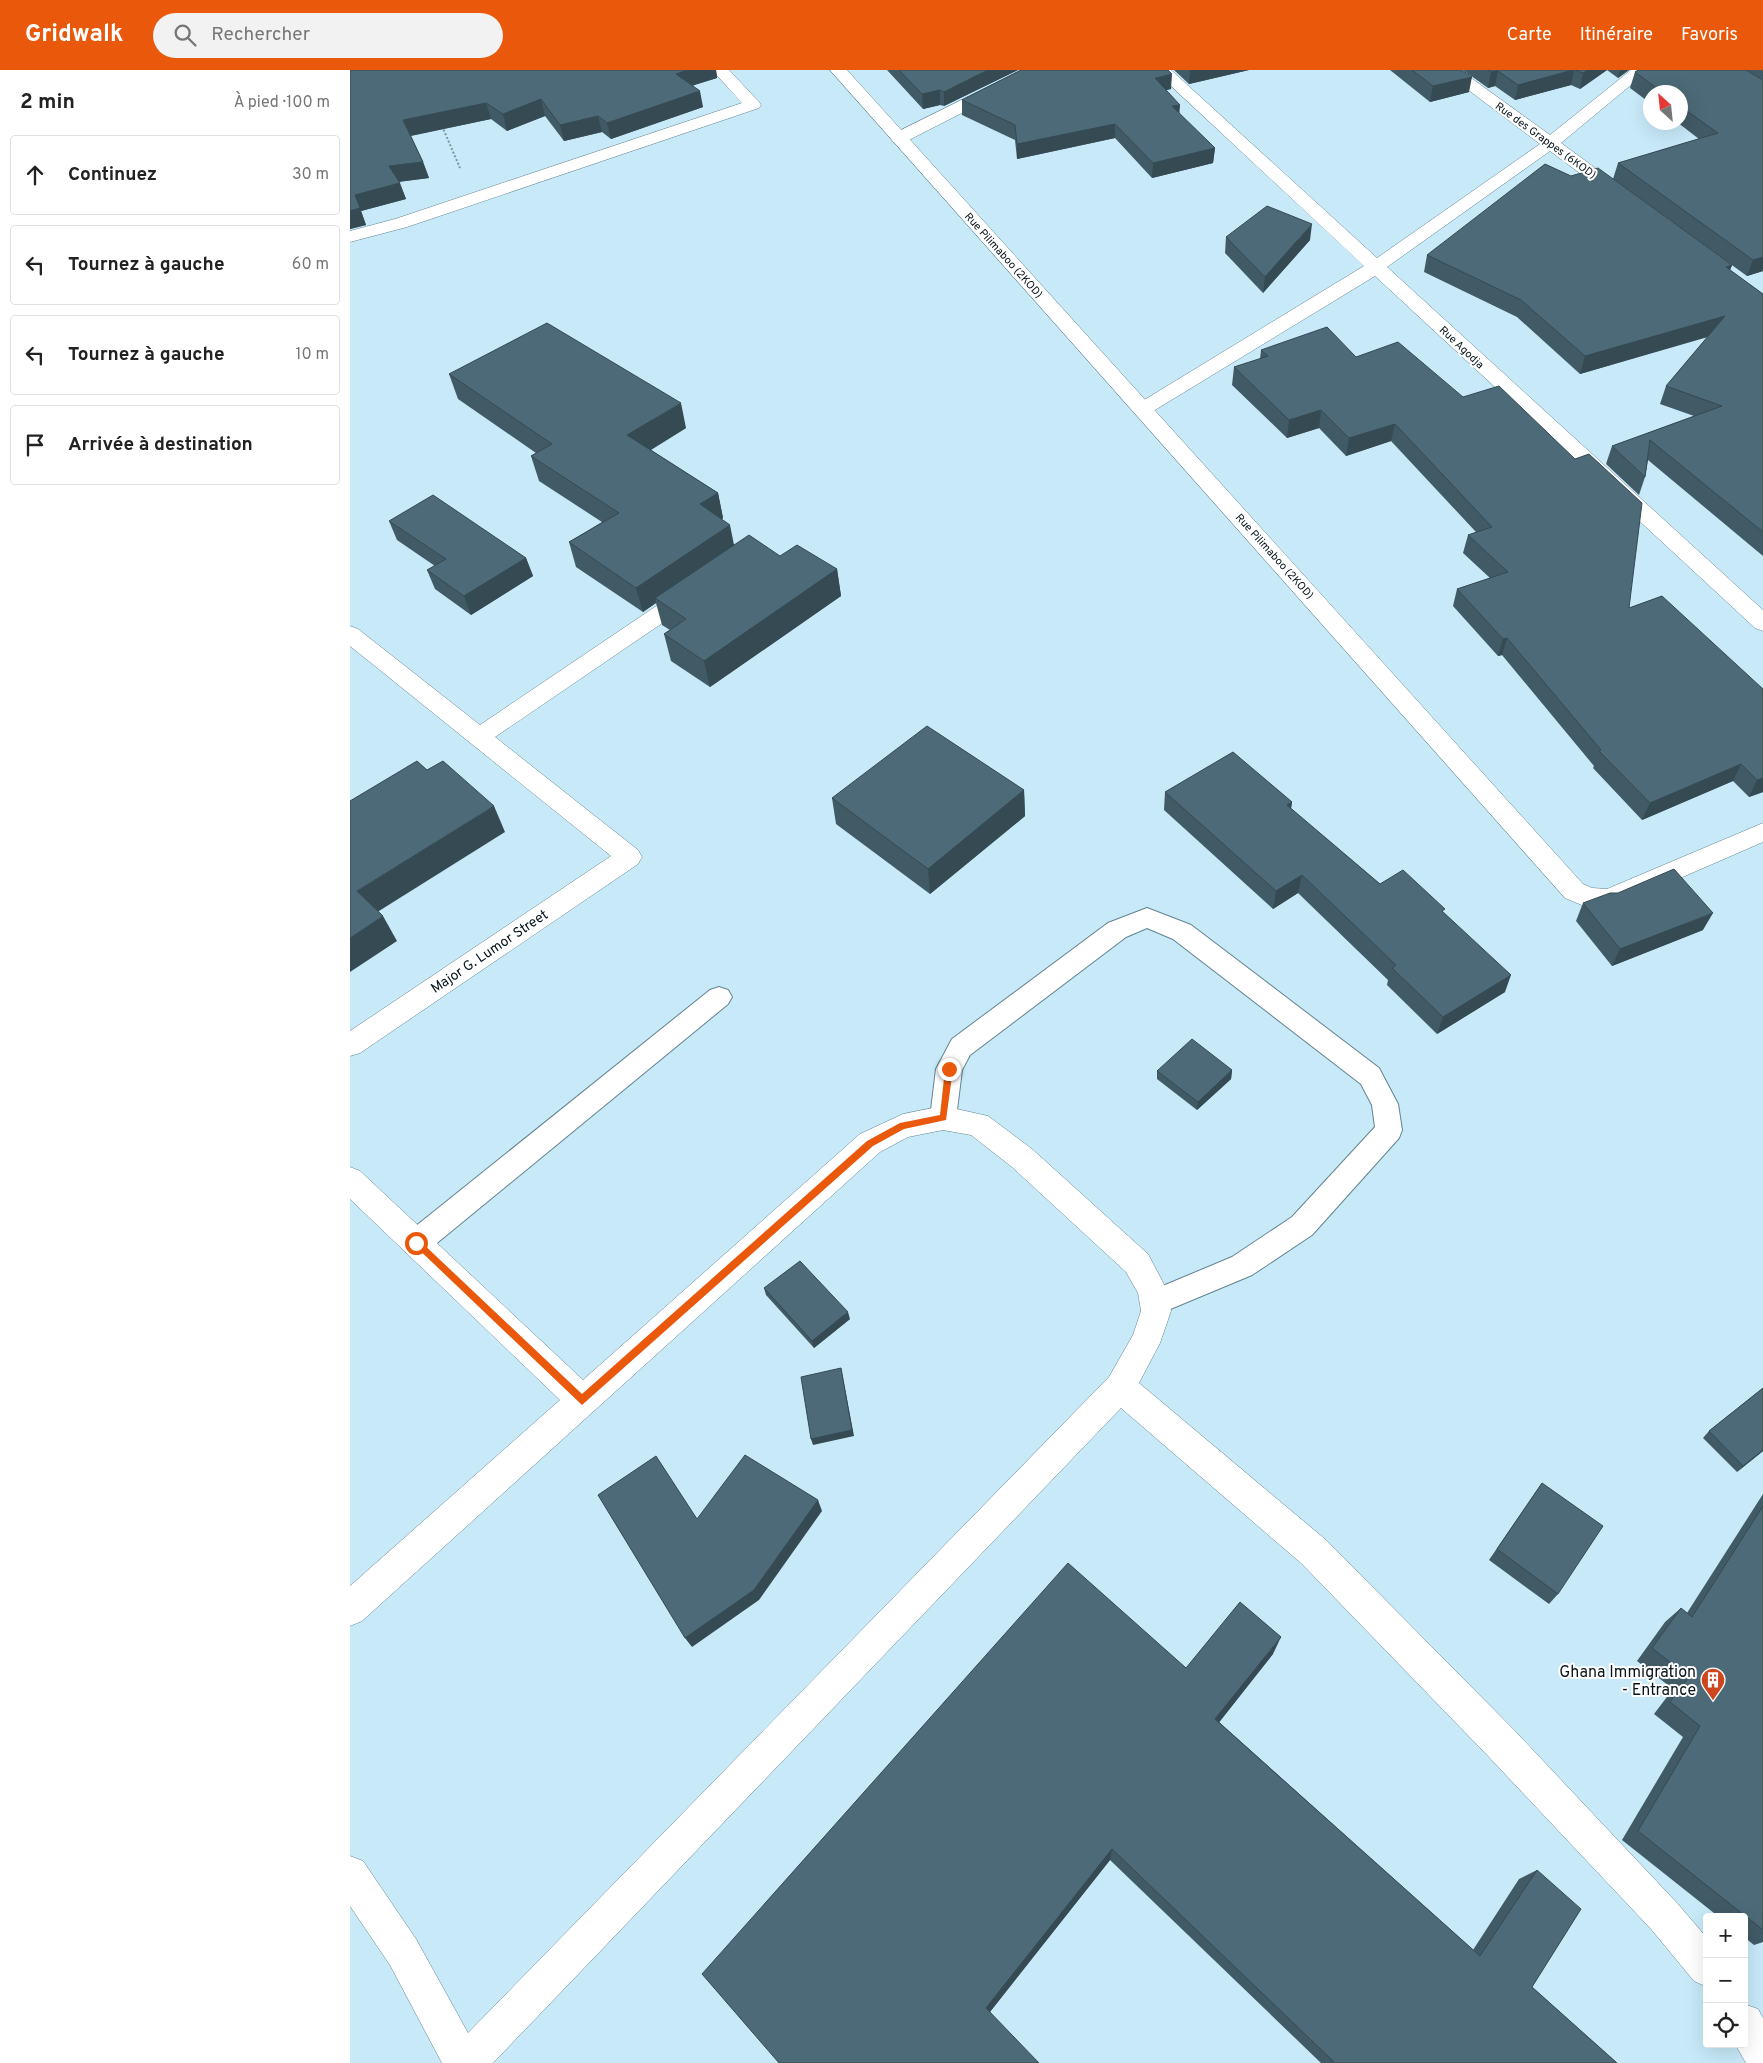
<!DOCTYPE html>
<html lang="fr">
<meta charset="utf-8">
<style>
:root{--surface:#fff;--page:#f2f2f2;--text:#222;--muted:#767676;--line:#e0e0e0;--accent:#ea580c}
body{margin:0;font-family:Overpass,sans-serif;background:var(--page);color:var(--text)}
.controls{position:absolute;right:15px;bottom:15px;display:grid;overflow:hidden;border-radius:5px;box-shadow:0 5px 20px #0002}
.controls button{width:45px;height:45px;display:grid;place-items:center;padding:0;border:0;border-bottom:1px solid var(--line);background:var(--surface);color:var(--text);font:25px sans-serif}
.compass{position:absolute;left:1293px;top:15px;width:45px;height:45px;border-radius:50%;background:var(--surface);box-shadow:0 5px 20px #0002;rotate:333deg}
.stop{position:absolute;width:15px;height:15px;margin:-11px;border:4px solid #ea580c;border-radius:50%;background:#fff}
.stop.end{background:#ea580c;border-color:#fff;box-shadow:0 1px 5px #0008}
.list{margin:0;padding:0;list-style:none}
h2{display:flex;justify-content:space-between;align-items:center;height:65px;margin:0;padding:0 20px;font-size:21px}
h2 small{font-size:16px;font-weight:400;color:var(--muted)}
.list li{display:grid;grid-template-columns:32px 1fr auto;gap:15px;align-items:center;box-sizing:border-box;height:80px;margin:0 10px 10px;padding:0 10px;border:1px solid var(--line);border-radius:5px}
.list b{display:block;font-size:19px;white-space:nowrap}
.list em{font-size:16px;font-style:normal;color:var(--muted)}
.icon{flex:none;width:28px;height:28px;fill:none;stroke:currentColor;stroke-width:2;stroke-linecap:round;stroke-linejoin:round}
.map{position:relative;flex:none;width:1413px;height:1993px;overflow:hidden}
header{display:flex;align-items:center;gap:30px;box-sizing:border-box;height:70px;padding:0 25px;background:var(--accent);color:#fff}
header strong{font-size:24px}
nav{display:flex;gap:28px;margin-inline-start:auto;font-size:18px}
.search{width:350px;height:45px;background:var(--page);display:flex;align-items:center;gap:12px;box-sizing:border-box;padding:0 18px;border-radius:28px;color:var(--muted);font-size:19px}
main{display:flex}
aside{flex:1;background:var(--surface)}
.map>svg:first-child{display:block}
.lines{fill:none;stroke-linecap:round;stroke-linejoin:round}
.lane-casing{stroke:#638390;stroke-width:2}
.street-casing{stroke:#638390;stroke-width:1}
.secondary-casing{stroke:#638390;stroke-width:1}
.path{stroke:#7b95a0;stroke-width:2;stroke-dasharray:2 2;stroke-linecap:butt}
.lane{fill:#fff;fill-rule:evenodd}
.street{fill:#fff;fill-rule:evenodd}
.secondary{fill:#fff;fill-rule:evenodd}
.wall{fill:#415b66}
.shaded-wall{fill:#354a53}
.building{fill:#4c6a77;stroke:#354a53}
.route{fill:#ea580c}
.labels{text-anchor:middle;stroke-width:4;stroke-linejoin:round;paint-order:stroke}
.far-street-label{font-size:11px;fill:#071419;stroke:#fff}
.street-label{font-size:14px;fill:#071419;stroke:#fff}
.near-poi-label{font-size:16px;fill:#071419;stroke:#fff;text-anchor:end}
</style>
<header>
<strong>Gridwalk</strong>
<div class="search"><svg class="icon" aria-label="search" viewBox="0 0 24 24"><circle cx="10" cy="10" r="6"/><path d="M15 15l6 6"/></svg>Rechercher</div>
<nav><a>Carte</a><a>Itinéraire</a><a>Favoris</a></nav>
</header>
<main>
<aside>
<h2>2 min<small>À pied · 100 m</small></h2>
<ul class="list">
<li><svg class="icon" aria-label="ahead" viewBox="0 0 24 24"><path d="M12 20V5M6 11l6-6 6 6"/></svg><div><b>Continuez</b></div><em>30 m</em></li>
<li><svg class="icon" aria-label="left" viewBox="0 0 24 24"><path d="M17 20v-9H6M10 6l-5 5 5 5"/></svg><div><b>Tournez à gauche</b></div><em>60 m</em></li>
<li><svg class="icon" aria-label="left" viewBox="0 0 24 24"><path d="M17 20v-9H6M10 6l-5 5 5 5"/></svg><div><b>Tournez à gauche</b></div><em>10 m</em></li>
<li><svg class="icon" aria-label="arrive" viewBox="0 0 24 24"><path d="M6 21V4h12l-3 4 3 4H6"/></svg><div><b>Arrivée à destination</b></div></li>
</ul>
</aside>
<div class="map">
<svg width="1413" height="1993" viewBox="0 0 1413 1993">
<rect width="100%" height="100%" fill="#c7e9f8"/>
<g class="lines">
<defs>
<g id="lane">
<polygon points="797,838 841,855 1029,998 1048,1034 1052,1060 1049,1068 962,1165 902,1205 806,1245 796,1241 792,1232 796,1223 882,1187 942,1147 1025,1057 1022,1035 1011,1014 823,869 797,858 776,867 620,985 612,1000 606,1048 602,1056 593,1059 584,1056 580,1048 586,999 602,969 758,853"/>
<polygon points="369,917 378,920 382,927 378,934 76,1182 66,1186 56,1182 52,1173 56,1164 360,920"/>
</g>
<g id="street">
<polygon points="362,0 379,0 409,32 411,35 409,38 57,157 0,172 0,161 45,149 392,33"/>
<polygon points="672,0 692,0 690,3 555,72 543,72 541,68 543,64"/>
<polygon points="804,0 821,0 1027,188 1190,74 1092,0 1110,0 1200,65 1281,0 1299,0 1211,73 1274,119 1277,123 1274,127 1262,127 1200,81 1037,197 1413,540 1413,561 1405,558 1025,206 800,343 786,343 783,339 786,335 1014,196"/>
<polygon points="341,516 349,518 352,523 349,528 145,667 288,780 292,787 288,794 10,983 0,986 0,961 261,786 0,576 0,556 8,559 130,655 333,518"/>
<polygon points="593,1036 638,1046 682,1079 798,1184 818,1222 821,1241 810,1273 789,1313 976,1470 1164,1660 1327,1833 1357,1868 1357,1917 1344,1911 1301,1859 1138,1686 952,1494 771,1338 143,1993 92,1993 40,1895 0,1836 0,1786 13,1791 66,1869 118,1963 759,1307 783,1265 791,1241 788,1223 776,1202 662,1097 621,1065 593,1060 558,1067 530,1082 12,1551 0,1556 0,1516 210,1330 0,1129 0,1097 10,1101 233,1310 510,1064 553,1044"/>
<polygon points="1394,1934 1408,1939 1413,1948 1413,1993 1396,1993 1385,1974 1394,1974"/>
</g>
<polygon id="secondary" points="480,0 497,0 1233,814 1242,818 1257,819 1413,753 1413,772 1259,839 1239,838 1215,828"/>
</defs>
<use href="#lane" class="lane-casing"/>
<use href="#street" class="street-casing"/>
<use href="#secondary" class="secondary-casing"/>
<polyline class="path" points="92,56 110,98"/>
<use href="#lane" class="lane"/>
<use href="#street" class="street"/>
<use href="#secondary" class="secondary"/>
</g>
<g class="wall">
<polygon points="0,0 366,0 367,8 343,15 353,37 261,69 252,62 214,71 195,46 157,61 141,49 61,66 73,92 79,108 49,112 56,129 11,141 16,155 0,159"/>
<polygon points="537,0 668,0 594,36 590,35 573,39"/>
<polygon points="824,0 899,0 839,14"/>
<polygon points="1040,0 1112,0 1119,22 1080,32"/>
<polygon points="1113,0 1279,0 1268,8 1257,0 1230,19 1221,15 1165,30 1145,16 1138,18"/>
<polygon points="1288,0 1413,0 1413,201 1397,206 1263,109 1268,93 1349,69 1327,52 1330,52 1330,22 1300,22 1300,33 1280,18 1285,2"/>
<polygon points="821,19 816,20 829,44 865,78 863,93 802,108 765,68 667,89 665,70 612,45 612,30"/>
<polygon points="876,167 960,170 913,223 875,183"/>
<polygon points="1077,185 1382,195 1380,200 1413,224 1413,486 1298,390 1295,407 1289,425 1256,394 1262,376 1344,346 1310,334 1316,316 1358,267 1230,304 1167,247 1074,202"/>
<polygon points="911,280 1006,287 1279,538 1312,526 1413,722 1399,727 1383,711 1292,750 1243,698 1244,696 1152,585 1148,586 1103,536 1107,519 1140,508 1113,483 1118,465 1126,462 1041,371 996,386 969,358 937,368 882,315 884,297 910,289"/>
<polygon points="99,304 336,358 301,380 368,423 373,448 372,449 384,475 430,486 487,499 491,526 360,617 321,591 314,564 320,560 312,555 306,533 293,542 226,497 219,472 252,452 189,411 181,386 186,383 108,329"/>
<polygon points="39,451 176,488 183,506 121,545 85,519 77,500 85,496 47,470"/>
<polygon points="674,720 675,746 580,824 486,754 482,728"/>
<polygon points="815,722 942,732 941,739 1030,814 1094,843 1155,922 1087,964 1037,915 1038,910 948,823 923,839 814,740"/>
<polygon points="1233,833 1353,860 1262,896 1226,851"/>
<polygon points="882,1000 881,1009 847,1040 807,1009 807,1001"/>
<polygon points="414,1218 500,1249 464,1278 416,1225"/>
<polygon points="1413,1318 1413,1381 1387,1402 1353,1368 1359,1361"/>
<polygon points="1192,1413 1208,1524 1199,1534 1139,1490"/>
<polygon points="1413,1424 1413,1872 1404,1875 1394,1867 1394,1847 1369,1847 1272,1770 1333,1667 1304,1644 1323,1619 1287,1591 1315,1552 1331,1538 1337,1543"/>
<polygon points="923,1584 869,1652 1123,1880 1169,1809 1187,1800 1182,1917 1267,1993 971,1993 760,1790 640,1942 429,1993 836,1598"/>
</g>
<g class="shaded-wall">
<polygon points="338,0 366,0 367,8 329,20 326,4"/>
<polygon points="638,0 668,0 594,36 594,22"/>
<polygon points="840,0 899,0 839,14"/>
<polygon points="1224,0 1221,15 1165,30 1168,15"/>
<polygon points="1238,0 1257,0 1230,19 1233,3"/>
<polygon points="1270,0 1279,0 1268,8"/>
<polygon points="1148,1 1145,16 1138,18 1141,2"/>
<polygon points="822,4 821,19 805,23 805,8"/>
<polygon points="1122,7 1119,22 1080,32 1083,16"/>
<polygon points="590,20 590,35 573,39 572,24"/>
<polygon points="350,21 353,37 261,69 257,53"/>
<polygon points="191,29 195,46 157,61 153,44"/>
<polygon points="136,33 141,49 59,66 53,50"/>
<polygon points="830,35 829,49 822,36"/>
<polygon points="248,46 252,62 214,71 210,55"/>
<polygon points="765,54 765,68 667,89 667,74"/>
<polygon points="865,78 863,93 802,108 803,93"/>
<polygon points="73,92 79,108 45,112 39,96"/>
<polygon points="50,113 56,129 11,141 16,155 0,159 0,141 5,125"/>
<polygon points="962,154 960,170 913,223 915,207"/>
<polygon points="1413,187 1413,201 1397,206 1403,190"/>
<polygon points="1382,195 1375,213 1376,197"/>
<polygon points="1375,246 1369,263 1230,304 1235,286"/>
<polygon points="331,333 336,358 284,390 277,365"/>
<polygon points="971,340 969,358 937,368 939,350"/>
<polygon points="1045,354 1041,371 996,386 999,368"/>
<polygon points="368,423 373,448 355,459 350,434"/>
<polygon points="380,455 385,480 305,528 306,533 293,542 286,518"/>
<polygon points="176,488 183,506 121,545 114,526"/>
<polygon points="487,499 491,526 360,617 354,591"/>
<polygon points="1157,568 1152,585 1148,586 1153,569"/>
<polygon points="1391,694 1383,711 1292,750 1300,733"/>
<polygon points="1413,708 1413,722 1399,727 1407,710"/>
<polygon points="674,720 675,746 580,824 578,799"/>
<polygon points="942,732 939,750 937,735"/>
<polygon points="144,736 155,762 21,846 7,821"/>
<polygon points="952,805 948,823 923,839 926,821"/>
<polygon points="1363,843 1353,860 1262,896 1270,879"/>
<polygon points="33,846 47,871 0,902 0,868"/>
<polygon points="1161,905 1155,922 1087,964 1093,947"/>
<polygon points="882,1000 881,1009 847,1040 848,1032"/>
<polygon points="498,1242 500,1249 464,1278 462,1271"/>
<polygon points="491,1298 504,1366 463,1375 461,1369"/>
<polygon points="1413,1380 1413,1381 1387,1402 1393,1396"/>
<polygon points="468,1430 472,1441 409,1530 342,1577 335,1568"/>
<polygon points="931,1567 923,1584 860,1664 865,1649"/>
<polygon points="762,1779 760,1790 639,1943 636,1938"/>
</g>
<g class="building">
<polygon points="0,0 338,0 326,4 350,21 257,53 248,46 210,55 191,29 153,44 136,33 53,50 73,92 39,96 50,113 5,125 10,138 0,141"/>
<polygon points="549,0 638,0 594,22 590,20 572,24"/>
<polygon points="671,0 818,0 822,4 805,8 830,35 822,36 865,78 803,93 765,54 667,74 665,55 612,30"/>
<polygon points="1062,0 1112,0 1122,7 1083,16"/>
<polygon points="1138,0 1223,0 1168,15 1148,1 1141,2"/>
<polygon points="1225,0 1238,0 1233,3"/>
<polygon points="1288,0 1396,0 1413,10 1413,187 1403,190 1268,93 1368,63 1330,36 1330,22 1312,22 1285,2"/>
<polygon points="1195,94 1221,106 1248,98 1382,195 1376,197 1413,224 1413,462 1300,370 1295,407 1262,376 1372,336 1316,316 1375,246 1235,286 1171,230 1077,185"/>
<polygon points="917,136 962,154 915,207 876,167"/>
<polygon points="197,253 331,333 277,365 368,423 350,434 380,455 286,518 219,472 269,443 181,386 202,374 99,304"/>
<polygon points="977,257 1006,287 1048,272 1113,327 1149,316 1225,389 1239,384 1292,433 1279,538 1312,526 1413,619 1413,708 1407,710 1391,694 1300,733 1249,681 1251,680 1157,568 1153,569 1107,519 1158,502 1118,465 1142,457 1045,354 999,368 971,340 939,350 884,297 918,286 911,280"/>
<polygon points="83,425 176,488 114,526 77,500 96,489 39,451"/>
<polygon points="399,465 430,486 447,475 487,499 354,591 314,564 336,549 305,528"/>
<polygon points="577,656 674,720 578,799 482,728"/>
<polygon points="883,682 942,732 937,735 1030,814 1053,800 1095,839 1092,841 1161,905 1093,947 1042,898 1046,895 952,805 926,821 815,722"/>
<polygon points="67,691 77,700 93,691 144,736 7,821 33,846 0,868 0,731"/>
<polygon points="1324,799 1363,843 1270,879 1233,833 1260,823 1268,823"/>
<polygon points="842,969 882,1000 848,1032 807,1001"/>
<polygon points="450,1191 498,1242 462,1271 414,1218"/>
<polygon points="491,1298 502,1360 461,1369 451,1307"/>
<polygon points="1413,1318 1413,1380 1393,1396 1359,1361"/>
<polygon points="395,1385 468,1430 404,1520 335,1568 248,1425 306,1386 347,1449"/>
<polygon points="1192,1413 1253,1456 1208,1524 1147,1479"/>
<polygon points="1413,1436 1413,1860 1288,1761 1350,1656 1320,1632 1339,1607 1302,1578 1331,1538 1342,1547"/>
<polygon points="718,1493 836,1598 890,1532 931,1567 865,1649 1130,1886 1187,1800 1231,1839 1182,1917 1267,1993 985,1993 762,1779 636,1938 689,1993 429,1993 352,1904"/>
</g>
<polygon class="route" points="599,995 603,999 596,1050 554,1059 523,1076 232,1335 62,1173 63,1170 69,1170 232,1324 517,1071 550,1053 590,1045 595,999"/>
<defs>
<symbol id="building-pin" viewBox="-11 -11 22 30"><path d="M0 17L-7.5 6A9.5 9.5 0 1 1 7.5 6Z" fill="#ce461d" stroke="#fff"/><path d="M-4-6H4V6H1V3H-1V6H-4ZM-2.5-4.3h1.7v1.8h-1.7ZM.8-4.3h1.7v1.8H.8ZM-2.5-1h1.7V.8h-1.7ZM.8-1h1.7V.8H.8Z" fill="#fff"/></symbol>
</defs>
<g fill-rule="evenodd">
<use href="#building-pin" x="1349" y="1596" width="28" height="38"/>
</g>
<g class="labels">
<g class="far-street-label">
<text transform="translate(1196 70) rotate(36)" y="4">Rue des Grappes (6KOD)</text>
<text transform="translate(654 185) rotate(48)" y="4">Rue Pilimaboo (2KOD)</text>
<text transform="translate(1112 277) rotate(43)" y="4">Rue Agodja</text>
<text transform="translate(925 486) rotate(48)" y="4">Rue Pilimaboo (2KOD)</text>
</g>
<g class="street-label">
<text transform="translate(139 881) rotate(-34)" y="5">Major G. Lumor Street</text>
</g>
<g class="near-poi-label">
<text x="1346" y="1607">Ghana Immigration<tspan x="1346" dy="18">- Entrance</tspan></text>
</g>
</g>
</svg>
<div class="controls">
<button>+</button>
<button>−</button>
<button><svg class="icon" aria-label="locate" viewBox="0 0 24 24"><circle cx="12" cy="12" r="6"/><path d="M12 2v4M12 18v4M2 12h4M18 12h4"/></svg></button>
</div>
<svg class="compass" viewBox="-18 -18 36 36"><path d="M0-13l5 13h-10z" fill="#e53935"/><path d="M0 13l5-13h-10z" fill="#767676"/></svg>
<div class="stop" style="left:66px;top:1173px"></div>
<div class="stop end" style="left:599px;top:999px"></div>
</div>
</main>
